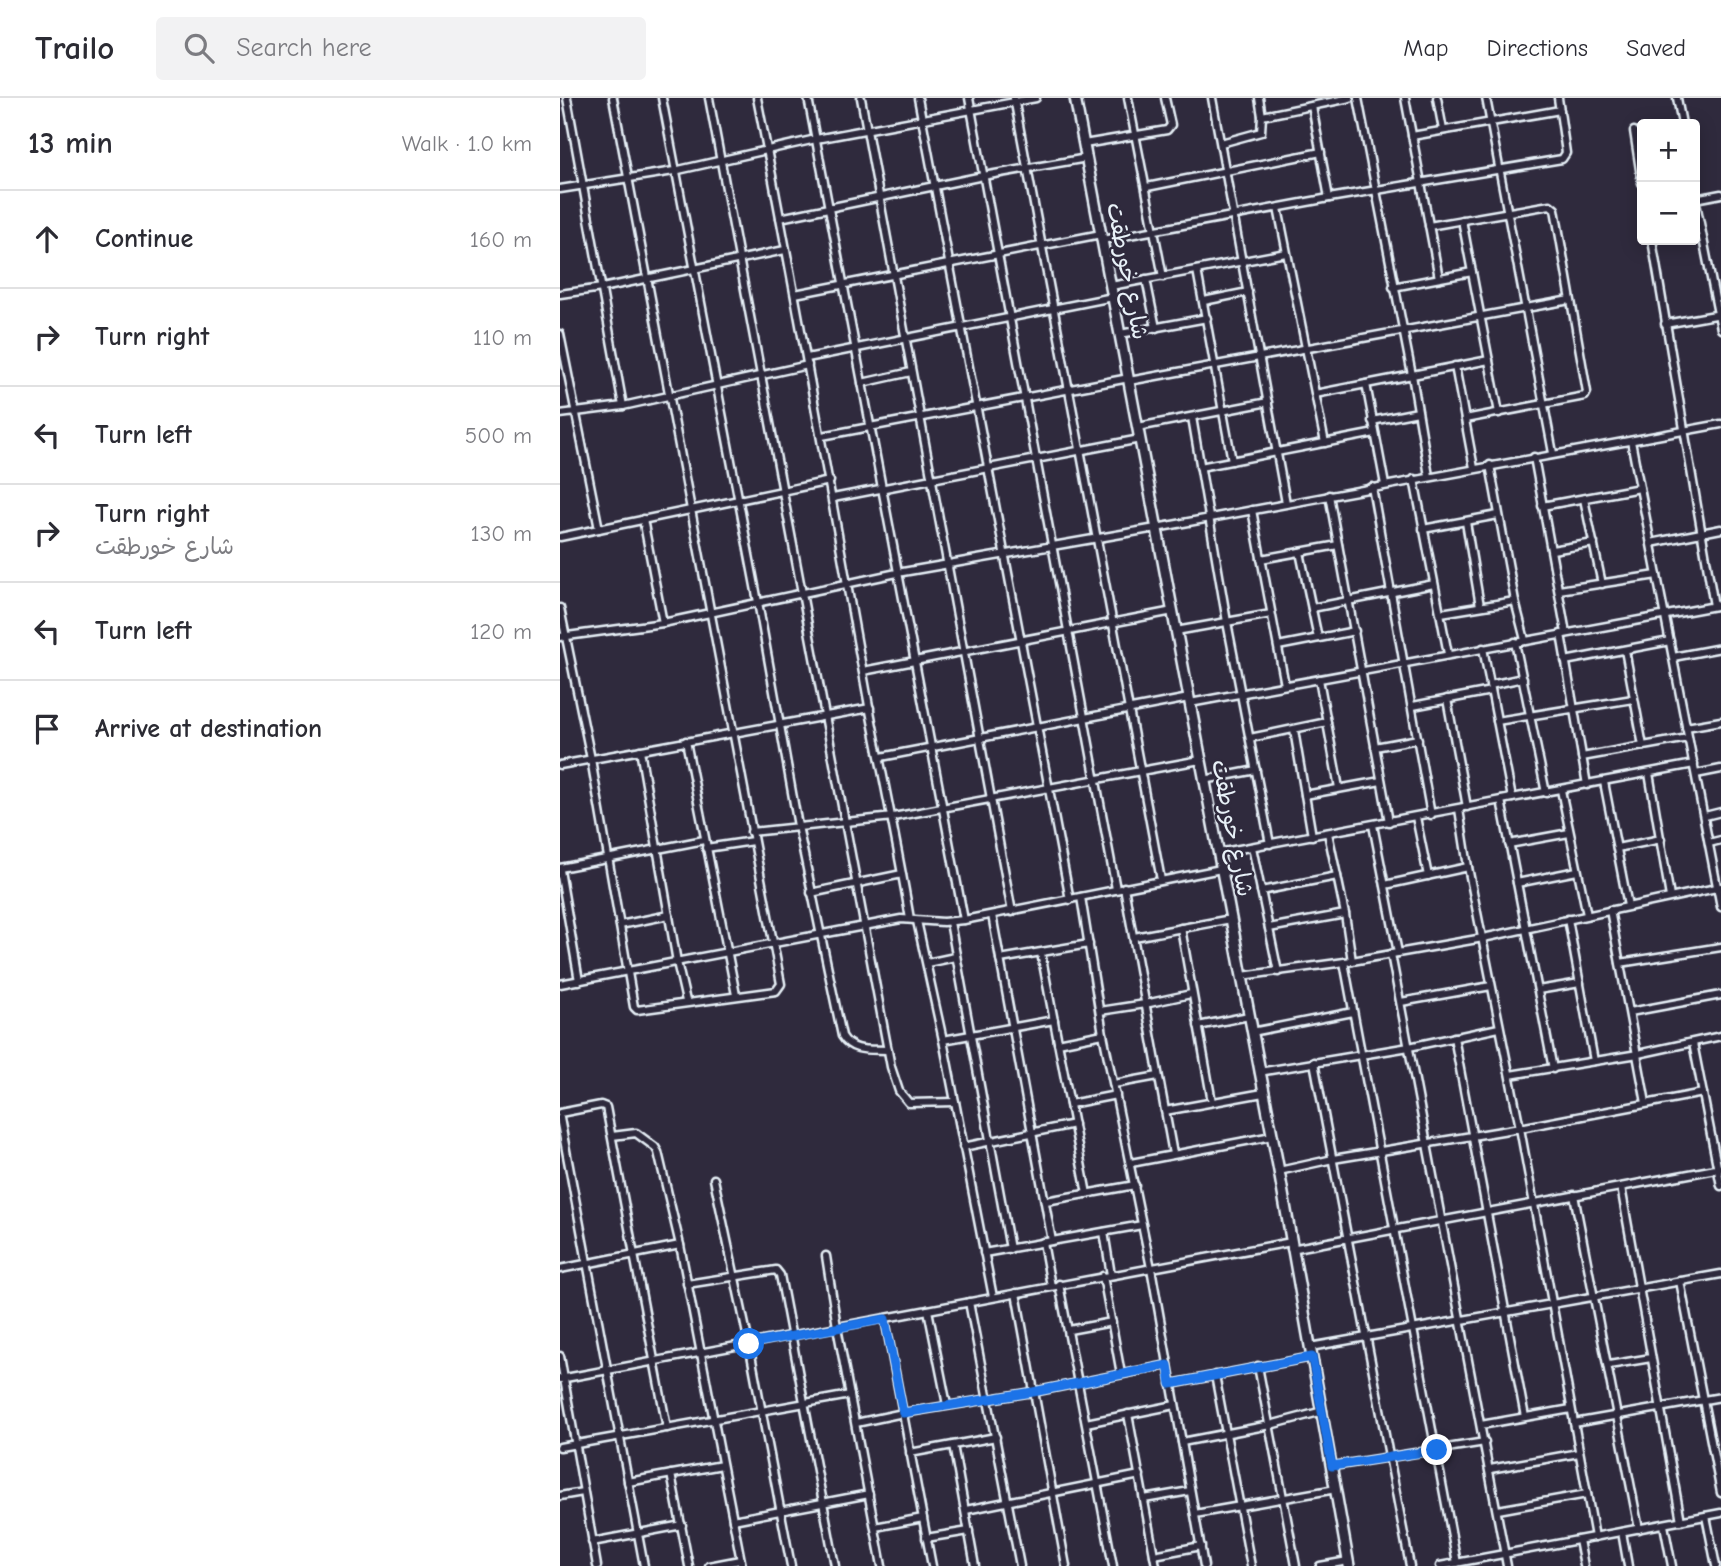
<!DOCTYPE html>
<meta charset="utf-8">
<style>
:root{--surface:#fff;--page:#f2f2f3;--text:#2b2b33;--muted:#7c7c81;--line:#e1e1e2}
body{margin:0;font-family:"Comic Neue","Playpen Sans Arabic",sans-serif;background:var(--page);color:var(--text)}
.controls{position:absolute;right:21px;top:21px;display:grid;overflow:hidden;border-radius:7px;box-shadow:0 4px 18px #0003}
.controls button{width:63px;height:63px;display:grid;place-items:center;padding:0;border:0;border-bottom:2px solid var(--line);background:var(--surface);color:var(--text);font:35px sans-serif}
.stop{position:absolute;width:21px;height:21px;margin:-16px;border:5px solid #1a73e8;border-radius:50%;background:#fff}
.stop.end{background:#1a73e8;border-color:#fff;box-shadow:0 2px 7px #0008}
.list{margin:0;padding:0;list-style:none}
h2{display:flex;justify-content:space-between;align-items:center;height:91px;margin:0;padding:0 28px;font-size:30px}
h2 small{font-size:23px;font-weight:400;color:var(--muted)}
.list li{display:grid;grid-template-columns:46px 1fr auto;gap:21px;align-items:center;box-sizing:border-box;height:98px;padding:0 28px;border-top:2px solid var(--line)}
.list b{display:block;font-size:26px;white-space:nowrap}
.list p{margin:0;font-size:23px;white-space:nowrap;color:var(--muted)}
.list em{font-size:23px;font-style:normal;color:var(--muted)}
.icon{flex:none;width:38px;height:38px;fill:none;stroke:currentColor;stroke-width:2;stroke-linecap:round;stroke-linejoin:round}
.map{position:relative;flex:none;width:1161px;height:1468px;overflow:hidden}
header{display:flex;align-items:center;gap:42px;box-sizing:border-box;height:98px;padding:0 35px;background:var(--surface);border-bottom:2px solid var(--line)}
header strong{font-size:33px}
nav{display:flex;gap:38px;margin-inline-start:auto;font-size:24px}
.search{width:490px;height:63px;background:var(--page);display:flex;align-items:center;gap:18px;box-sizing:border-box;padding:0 24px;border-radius:7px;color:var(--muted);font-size:26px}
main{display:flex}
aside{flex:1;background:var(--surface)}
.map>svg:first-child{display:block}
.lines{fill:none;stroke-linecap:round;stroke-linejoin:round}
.street-casing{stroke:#e8f1f8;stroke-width:11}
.secondary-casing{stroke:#e8f1f8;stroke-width:14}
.street{stroke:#2f2a3d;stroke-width:6}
.secondary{stroke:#2f2a3d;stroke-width:9}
.route{stroke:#1a73e8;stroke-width:9}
.labels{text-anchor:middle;stroke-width:5;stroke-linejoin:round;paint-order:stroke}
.street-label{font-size:23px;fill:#e8f1f8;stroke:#2f2a3d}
</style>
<header>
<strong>Trailo</strong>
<div class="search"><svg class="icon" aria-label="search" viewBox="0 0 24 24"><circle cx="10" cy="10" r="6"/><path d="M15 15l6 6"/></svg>Search here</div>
<nav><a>Map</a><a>Directions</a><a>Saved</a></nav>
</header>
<main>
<aside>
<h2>13 min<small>Walk · 1.0 km</small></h2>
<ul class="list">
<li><svg class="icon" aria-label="ahead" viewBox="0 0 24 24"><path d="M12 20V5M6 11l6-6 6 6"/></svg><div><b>Continue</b></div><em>160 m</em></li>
<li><svg class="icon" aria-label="right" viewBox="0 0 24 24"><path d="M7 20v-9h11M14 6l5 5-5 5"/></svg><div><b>Turn right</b></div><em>110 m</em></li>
<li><svg class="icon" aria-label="left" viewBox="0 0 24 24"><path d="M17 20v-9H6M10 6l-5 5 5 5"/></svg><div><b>Turn left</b></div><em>500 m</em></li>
<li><svg class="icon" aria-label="right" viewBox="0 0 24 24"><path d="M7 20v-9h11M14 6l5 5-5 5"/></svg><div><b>Turn right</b><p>شارع خورطقت</p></div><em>130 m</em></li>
<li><svg class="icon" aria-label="left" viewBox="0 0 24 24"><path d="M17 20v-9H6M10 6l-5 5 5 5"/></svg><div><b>Turn left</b></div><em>120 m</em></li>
<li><svg class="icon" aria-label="arrive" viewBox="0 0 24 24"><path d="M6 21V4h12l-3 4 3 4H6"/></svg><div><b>Arrive at destination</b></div></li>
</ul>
</aside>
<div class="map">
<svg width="1161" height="1468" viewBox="0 0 1161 1468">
<rect width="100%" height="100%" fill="#2f2a3d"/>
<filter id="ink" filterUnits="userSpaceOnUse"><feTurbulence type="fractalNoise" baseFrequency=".0143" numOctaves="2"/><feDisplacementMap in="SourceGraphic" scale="14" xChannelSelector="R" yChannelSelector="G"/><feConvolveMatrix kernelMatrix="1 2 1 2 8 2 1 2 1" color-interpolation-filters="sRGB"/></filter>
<g filter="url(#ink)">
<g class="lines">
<defs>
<g id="street">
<polyline points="7,0 63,308"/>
<path d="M102,0l96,504 40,224 44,210c10,17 29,13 46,14"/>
<polyline points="149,0 331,969 339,993 349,1005 395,1004"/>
<path d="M197,0c40,202 75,405 112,608 14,71 29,142 41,213"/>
<polyline points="248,0 404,822"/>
<polyline points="301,0 452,814"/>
<polyline points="358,0 510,802"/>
<polyline points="409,0 556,791"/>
<polyline points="454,0 601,782"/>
<polyline points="568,0 603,179"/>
<polyline points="652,0 726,405"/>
<polyline points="798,0 852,277 869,378"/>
<polyline points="845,0 879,180"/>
<polyline points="877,0 883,32"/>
<polyline points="926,0 993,355"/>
<polyline points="1117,0 1122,26"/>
<polyline points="752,8 769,100"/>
<polyline points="702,18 790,0"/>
<polyline points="1074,33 1082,85"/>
<polyline points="852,38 1000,12"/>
<polyline points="661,45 701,34 702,18 699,0"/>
<polyline points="524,46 607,32 611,27 605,0"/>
<polyline points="587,89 761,54"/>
<polyline points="0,91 114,73 256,41 476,0"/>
<polyline points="1135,100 1161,231"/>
<polyline points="1135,101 1161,96"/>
<polyline points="718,110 765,345"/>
<polyline points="220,120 423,78 527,60"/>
<polyline points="902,122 939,315"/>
<polyline points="869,128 990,107 995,111 1027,294 1025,298 905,321"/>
<polyline points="542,142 769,100 1002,61 1006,55 998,0"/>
<polyline points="1092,142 1154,508"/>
<polyline points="637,172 672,363"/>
<polyline points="586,181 596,230"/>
<polyline points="551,188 726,155"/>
<polyline points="833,189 912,174"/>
<polyline points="0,196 42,190 225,152"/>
<polyline points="235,196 541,136"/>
<polyline points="644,203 688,194"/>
<polyline points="1105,226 1161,216"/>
<polyline points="0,236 39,431"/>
<polyline points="560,236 647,220"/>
<polyline points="247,260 553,199"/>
<polyline points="895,268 914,370"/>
<polyline points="569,283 1010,202"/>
<polyline points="302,285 351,274"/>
<polyline points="806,286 825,387"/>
<polyline points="755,296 929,262"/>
<polyline points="0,316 63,308 248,267"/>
<polyline points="632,319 667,524 710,746"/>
<polyline points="812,323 858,314"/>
<polyline points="578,329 708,304"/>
<polyline points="262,338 569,280"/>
<polyline points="1071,343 1161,809"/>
<polyline points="974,359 1006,535"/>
<polyline points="930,367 955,503 965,542"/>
<polyline points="640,369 815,335"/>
<polyline points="854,381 888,556"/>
<polyline points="812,389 871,717"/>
<polyline points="769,397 829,724"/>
<polyline points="273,400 580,341"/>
<polyline points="1024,401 1042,486"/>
<polyline points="982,408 1080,390"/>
<polyline points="692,412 725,587"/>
<polyline points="83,421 103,525"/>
<polyline points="906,424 920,508"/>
<polyline points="863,431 938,417"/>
<polyline points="0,439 270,383"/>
<polyline points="1091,445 1161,431"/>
<polyline points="992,452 1034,445"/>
<polyline points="740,454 758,540"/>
<polyline points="701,461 778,447"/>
<polyline points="999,492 1097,477"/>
<polyline points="0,510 31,661 74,909 77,912 216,893 221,886 53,0"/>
<polyline points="752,510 874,486"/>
<polyline points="881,515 955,503"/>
<polyline points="616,533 711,516"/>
<polyline points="1001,536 1027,687"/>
<polyline points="0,539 103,525 337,475 596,430 1161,326"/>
<polyline points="955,544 986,695"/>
<polyline points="718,548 795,533"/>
<polyline points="923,550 952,700"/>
<polyline points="1065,552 1083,648"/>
<polyline points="1113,559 1161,550"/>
<polyline points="1005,563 1110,543"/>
<polyline points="303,573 613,513"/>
<polyline points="759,581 779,690"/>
<polyline points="930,587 963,580"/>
<polyline points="887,601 907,709"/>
<polyline points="630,605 1161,507"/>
<polyline points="853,608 931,593"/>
<polyline points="937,623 1073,601"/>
<polyline points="1126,629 1161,623"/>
<polyline points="734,632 752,738"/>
<polyline points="690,640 767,624"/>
<polyline points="126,643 176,897"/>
<polyline points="815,649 858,641"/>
<polyline points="80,652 117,864 126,903"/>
<polyline points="321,659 629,600"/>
<polyline points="1022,659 1128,640"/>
<polyline points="0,667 310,610"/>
<polyline points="1089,675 1110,799"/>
<polyline points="1136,676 1161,671"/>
<polyline points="644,682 696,672"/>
<polyline points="1044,684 1068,808"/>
<polyline points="1001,692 1027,817"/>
<polyline points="745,697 821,683"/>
<polyline points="941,702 993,971"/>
<polyline points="899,711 908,769 960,1030 1035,1439"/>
<polyline points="1145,718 1161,714"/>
<polyline points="856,719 868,778"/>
<polyline points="813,727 838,855"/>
<polyline points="191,734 333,719 640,662"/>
<polyline points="768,735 785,816 792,863"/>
<polyline points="1149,745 1161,742"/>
<polyline points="949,746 1009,735"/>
<polyline points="692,749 718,874"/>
<polyline points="146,750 193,743"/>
<polyline points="1057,750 1101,741"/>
<polyline points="658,755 1134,666"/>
<polyline points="0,770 144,742"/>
<polyline points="0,772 19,883"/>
<polyline points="957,785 1017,773"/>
<polyline points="825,787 908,769"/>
<polyline points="564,789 613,1056"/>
<polyline points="701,793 777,778"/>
<polyline points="251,795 342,776"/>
<polyline points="521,799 543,936 591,1170 644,1468"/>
<polyline points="1050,812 1086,1005"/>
<polyline points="432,817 492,1143"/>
<polyline points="1008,821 1034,963"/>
<polyline points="357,823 383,942 433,1199"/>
<polyline points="390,824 450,1151"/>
<polyline points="60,827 109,817"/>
<polyline points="621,830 652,1004"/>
<polyline points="709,830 785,816"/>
<polyline points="574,839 671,821"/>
<polyline points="481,855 527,1096"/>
<polyline points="831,856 947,1468"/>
<polyline points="440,861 529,846"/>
<polyline points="784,864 897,1465"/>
<polyline points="367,865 395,859"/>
<polyline points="1060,865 1161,849"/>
<polyline points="682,878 792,863 923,840 1161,789"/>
<polyline points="0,886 341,821 383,824 404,822 661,771"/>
<polyline points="978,892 1020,885"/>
<polyline points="841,904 931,888"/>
<polyline points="540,913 585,906 631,896"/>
<polyline points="1070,914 1161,897"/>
<polyline points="638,928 689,918"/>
<polyline points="692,934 793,914"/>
<polyline points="894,939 965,1319"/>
<polyline points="383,942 494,922"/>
<polyline points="498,945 543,936"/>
<polyline points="1133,945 1161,1088"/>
<polyline points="754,964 850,1468"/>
<polyline points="699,974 849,949 939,930"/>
<polyline points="950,977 1078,956 1161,938"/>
<polyline points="554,986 598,978"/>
<polyline points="510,1006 556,997"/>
<polyline points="605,1013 703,995"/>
<polyline points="0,1015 41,1007 46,1009 107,1330"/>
<polyline points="0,1020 84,1468"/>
<polyline points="52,1038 76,1035 95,1049 98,1054 120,1147 182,1468"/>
<polyline points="403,1049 514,1026"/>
<polyline points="571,1065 712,1038"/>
<polyline points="719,1073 773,1061 960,1030 1143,995"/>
<polyline points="154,1081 189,1246 231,1468"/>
<polyline points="1061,1089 1121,1423"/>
<polyline points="1014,1097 1079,1431"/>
<polyline points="486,1103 575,1087"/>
<polyline points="544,1134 551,1177"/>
<polyline points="483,1144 491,1188"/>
<polyline points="731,1151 1161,1070"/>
<polyline points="424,1155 582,1127"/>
<polyline points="266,1158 277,1229 322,1468"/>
<polyline points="0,1171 120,1147"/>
<polyline points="543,1178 561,1276"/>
<polyline points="1120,1183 1161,1395"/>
<polyline points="127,1186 216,1172 220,1177 275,1468"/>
<polyline points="499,1186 553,1468"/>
<polyline points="456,1195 506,1468"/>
<polyline points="409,1204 460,1468"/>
<polyline points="368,1212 387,1307"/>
<polyline points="325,1221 372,1468"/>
<polyline points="509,1232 552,1224"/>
<polyline points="750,1249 1161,1176"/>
<polyline points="0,1258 37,1468"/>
<polyline points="1049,1267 1091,1260"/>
<polyline points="698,1268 736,1468"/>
<polyline points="655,1277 691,1468"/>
<polyline points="0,1281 731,1144"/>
<polyline points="611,1286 752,1259"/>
<polyline points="568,1316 596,1468"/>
<polyline points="296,1325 343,1315 473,1294 608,1267"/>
<polyline points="526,1325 615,1307"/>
<polyline points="1014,1325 1161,1299"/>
<polyline points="921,1327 1011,1311"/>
<polyline points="622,1344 710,1327 763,1313"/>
<polyline points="393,1347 415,1468"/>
<polyline points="0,1349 290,1297"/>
<polyline points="350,1355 436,1339"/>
<polyline points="773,1368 925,1344"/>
<polyline points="930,1371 1019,1355"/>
<polyline points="111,1376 129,1468"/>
<polyline points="68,1384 162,1367"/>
<polyline points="0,1398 23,1394"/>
<polyline points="584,1401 630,1393"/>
<polyline points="406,1412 580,1377"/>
<polyline points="938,1412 1027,1396"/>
<polyline points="635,1416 776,1391"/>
<polyline points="1146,1418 1156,1468"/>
<polyline points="173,1422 309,1396"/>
<polyline points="1104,1427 1112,1468"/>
<polyline points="315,1429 363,1420"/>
<polyline points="1062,1434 1068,1468"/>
<polyline points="366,1440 409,1433"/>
<polyline points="1019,1442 1024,1468"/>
<polyline points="32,1444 122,1427"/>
<polyline points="594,1457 641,1448"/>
<polyline points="149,1468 180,1462"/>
<polyline points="760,1468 788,1463"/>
<polyline points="880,1468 1161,1415"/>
</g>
<polyline id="secondary" points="515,0 719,1073 789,1468"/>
</defs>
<use href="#street" class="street-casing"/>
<use href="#secondary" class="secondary-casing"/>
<use href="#street" class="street"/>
<use href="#secondary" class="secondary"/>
</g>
</g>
<g class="lines" filter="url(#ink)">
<polyline class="route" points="189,1246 325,1221 343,1315 473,1294 608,1267 611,1286 752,1259 772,1368 877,1352"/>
</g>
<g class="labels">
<g class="street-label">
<text transform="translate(568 173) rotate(79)" y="8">شارع خورطقت</text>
<text transform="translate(673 730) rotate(79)" y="8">شارع خورطقت</text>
</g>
</g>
</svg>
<div class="controls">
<button>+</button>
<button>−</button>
</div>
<div class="stop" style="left:189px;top:1246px"></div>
<div class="stop end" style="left:877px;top:1352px"></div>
</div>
</main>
